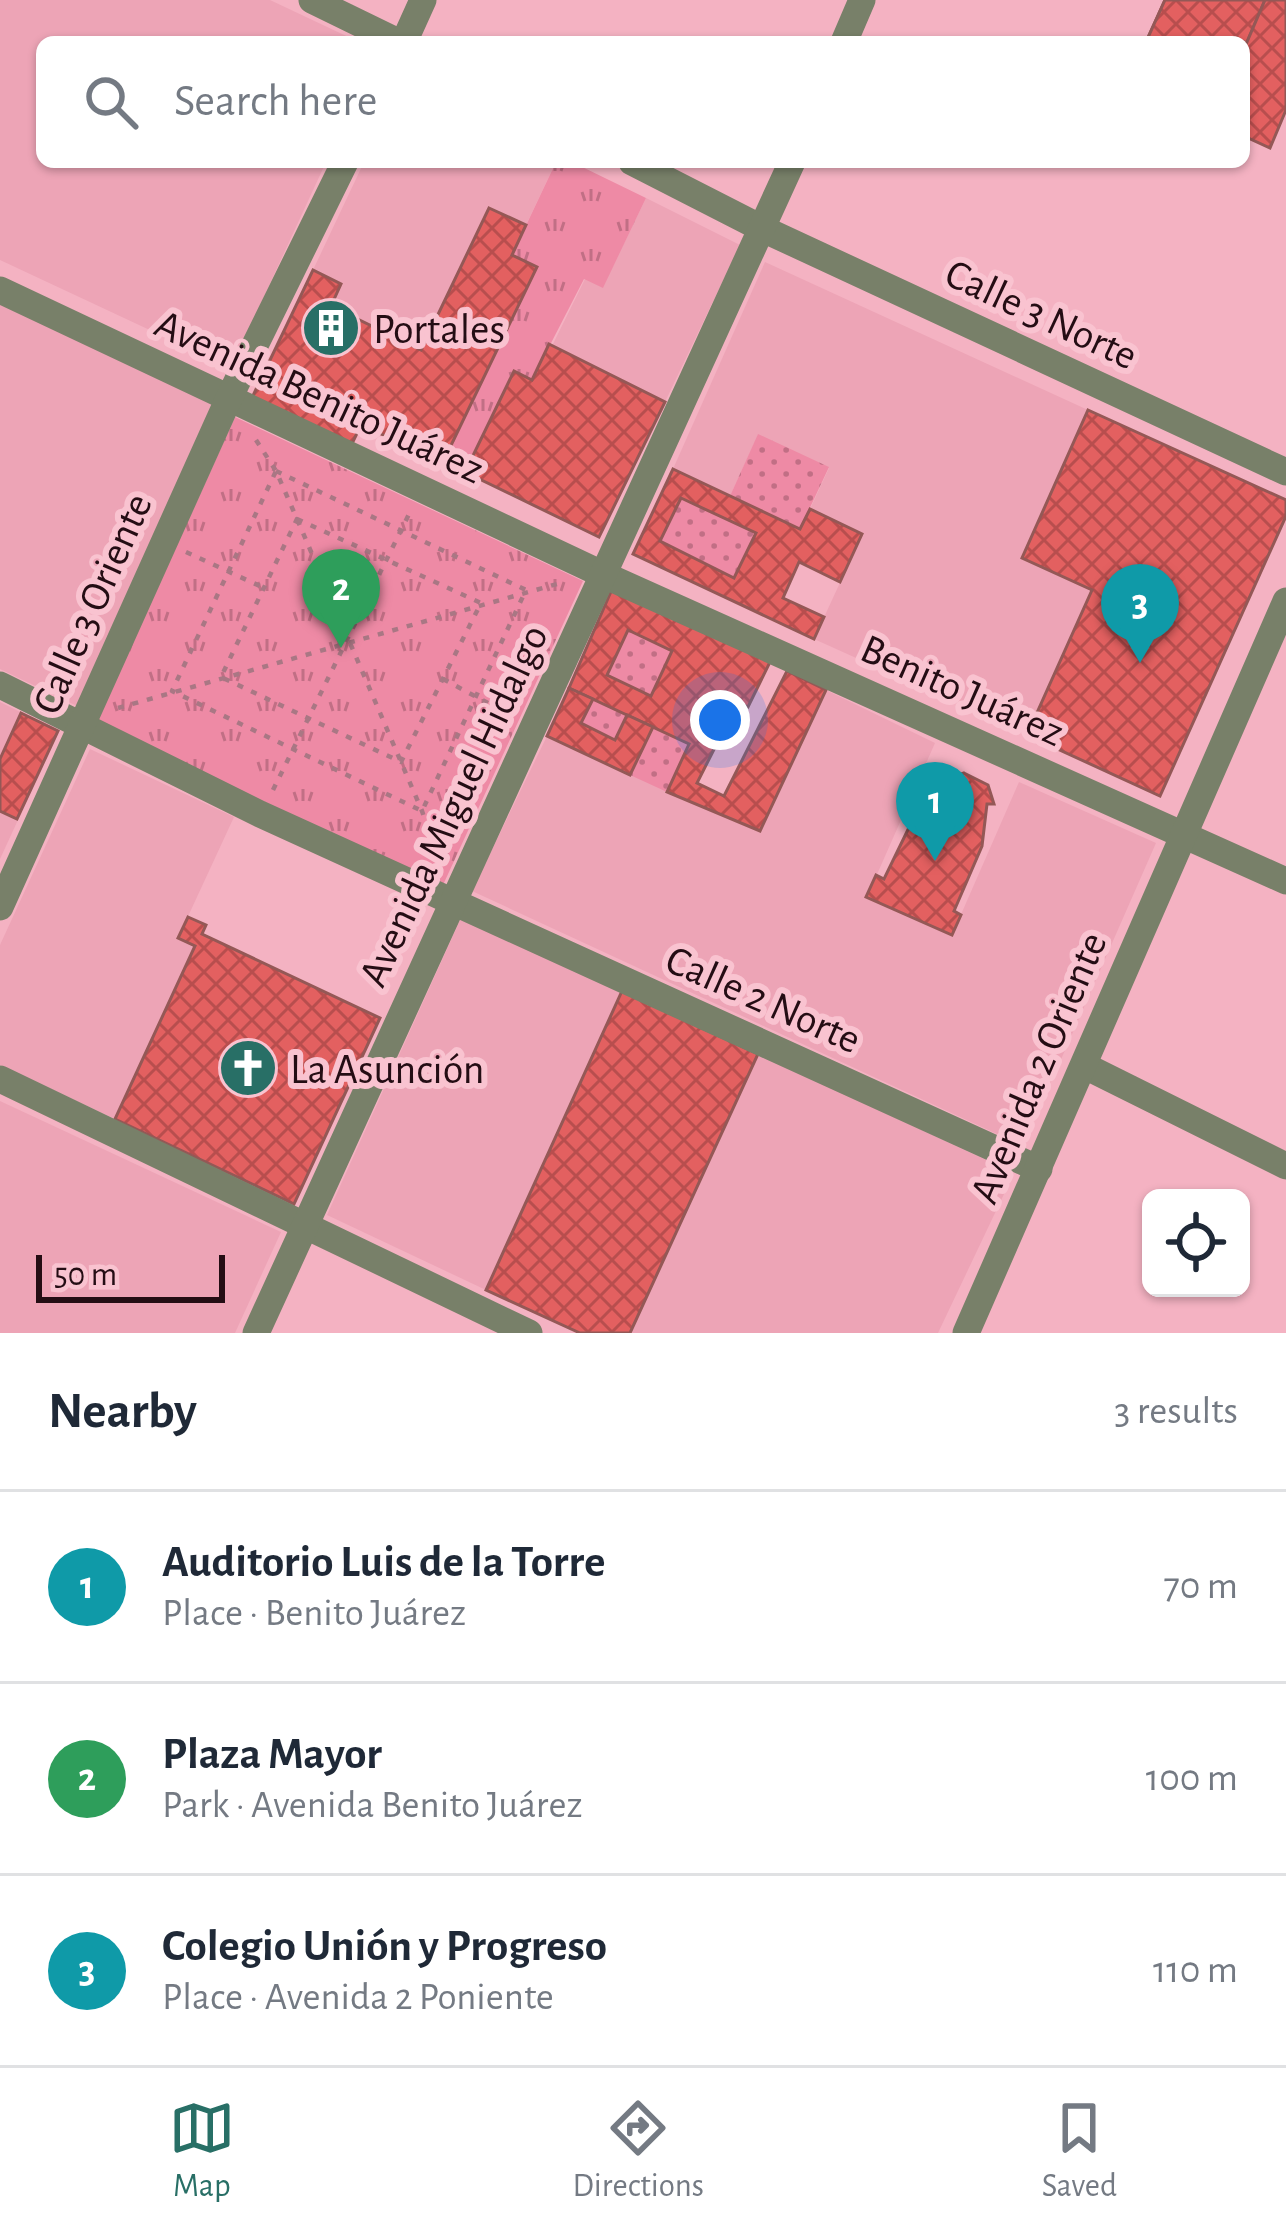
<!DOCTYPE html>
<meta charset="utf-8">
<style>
:root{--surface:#fff;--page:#f2f2f3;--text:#1f2937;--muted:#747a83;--line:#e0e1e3;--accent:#286f66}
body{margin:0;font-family:"Alegreya Sans",sans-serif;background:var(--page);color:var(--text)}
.controls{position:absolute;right:36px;bottom:36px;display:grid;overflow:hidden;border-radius:18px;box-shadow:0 3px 9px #0004}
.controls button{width:108px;height:108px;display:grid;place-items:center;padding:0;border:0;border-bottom:3px solid var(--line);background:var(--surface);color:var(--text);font:60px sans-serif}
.scale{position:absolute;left:36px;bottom:30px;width:189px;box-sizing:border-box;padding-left:12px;border:6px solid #240d14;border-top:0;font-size:33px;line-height:42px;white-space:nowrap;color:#240d14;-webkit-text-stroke:9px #f9c3d0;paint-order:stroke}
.you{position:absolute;left:720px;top:720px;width:42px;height:42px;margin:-30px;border:9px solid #fff;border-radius:50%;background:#1a73e8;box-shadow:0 0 0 18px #1a73e833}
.badge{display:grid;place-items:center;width:78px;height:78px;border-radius:50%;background:var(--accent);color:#fff;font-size:39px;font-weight:700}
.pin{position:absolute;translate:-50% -99px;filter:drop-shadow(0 3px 6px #0008)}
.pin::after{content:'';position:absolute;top:63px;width:42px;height:36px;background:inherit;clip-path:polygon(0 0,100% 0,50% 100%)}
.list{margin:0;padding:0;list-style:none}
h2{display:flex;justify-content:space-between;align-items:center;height:156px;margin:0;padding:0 48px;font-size:51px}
h2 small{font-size:39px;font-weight:400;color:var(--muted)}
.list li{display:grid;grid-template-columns:78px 1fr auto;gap:36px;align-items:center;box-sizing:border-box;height:192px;padding:0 48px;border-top:3px solid var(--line)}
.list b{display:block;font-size:45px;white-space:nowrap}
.list p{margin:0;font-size:39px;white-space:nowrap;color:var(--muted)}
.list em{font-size:39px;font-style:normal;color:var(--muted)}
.icon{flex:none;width:66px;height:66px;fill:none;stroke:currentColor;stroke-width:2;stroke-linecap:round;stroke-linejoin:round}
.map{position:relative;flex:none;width:1286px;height:1333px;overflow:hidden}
.search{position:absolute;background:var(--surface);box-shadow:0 3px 9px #0004;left:36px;right:36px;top:36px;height:132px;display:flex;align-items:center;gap:30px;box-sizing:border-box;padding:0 42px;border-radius:18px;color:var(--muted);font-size:45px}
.sheet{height:732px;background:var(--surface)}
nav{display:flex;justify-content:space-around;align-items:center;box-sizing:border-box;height:168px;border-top:3px solid var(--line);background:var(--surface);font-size:33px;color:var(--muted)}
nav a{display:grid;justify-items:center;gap:6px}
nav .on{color:var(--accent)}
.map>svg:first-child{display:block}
.built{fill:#eda4b6}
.grass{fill:url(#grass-tufts)}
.garden{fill:url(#garden-dots)}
.building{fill:url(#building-cross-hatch);stroke:#945856;stroke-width:3;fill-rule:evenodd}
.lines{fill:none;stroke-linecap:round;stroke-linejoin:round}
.path{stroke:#a97784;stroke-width:4.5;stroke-dasharray:6 9;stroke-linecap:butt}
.minor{stroke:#788069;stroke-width:27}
.labels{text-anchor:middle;stroke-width:12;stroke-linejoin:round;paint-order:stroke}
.street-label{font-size:42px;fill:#240d14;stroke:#f9c3d0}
.poi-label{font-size:42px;fill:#240d14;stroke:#f9c3d0;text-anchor:start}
</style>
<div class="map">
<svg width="1286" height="1333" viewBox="0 0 1286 1333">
<defs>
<pattern id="grass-tufts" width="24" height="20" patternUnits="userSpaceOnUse" patternTransform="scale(3)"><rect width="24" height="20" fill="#ee8aa5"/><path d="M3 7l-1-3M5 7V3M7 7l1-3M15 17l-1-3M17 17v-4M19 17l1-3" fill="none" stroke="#c16f85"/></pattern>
<pattern id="garden-dots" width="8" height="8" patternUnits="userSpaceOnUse" patternTransform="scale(3)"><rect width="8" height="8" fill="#ee8aa5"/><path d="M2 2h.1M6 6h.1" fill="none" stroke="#c16f85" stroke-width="1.8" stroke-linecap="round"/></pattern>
<pattern id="building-cross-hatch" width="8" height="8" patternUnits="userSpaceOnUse" patternTransform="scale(3)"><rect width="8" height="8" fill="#e36060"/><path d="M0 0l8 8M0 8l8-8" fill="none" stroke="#b84e4e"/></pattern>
</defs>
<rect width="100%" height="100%" fill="#f4b2c2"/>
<g class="built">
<polygon points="0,0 270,0 359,42 42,42 42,162 326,162 231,368 0,260"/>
<polygon points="364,162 556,162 526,225 489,208 421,350 331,306 341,284 313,270"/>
<polygon points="646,198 740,245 665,402 552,346 585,279 603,287"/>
<polygon points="765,262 1088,410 1022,558 1092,590 1027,735 814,639 862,535 810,509 829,468 758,435 730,496 673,469"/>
<polygon points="0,302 214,400 77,706 0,669"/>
<polygon points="826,690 935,743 867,897 952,935 1019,782 1156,843 1023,1146 472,891 547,736 760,831"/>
<polygon points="0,702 59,731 0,859"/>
<polygon points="90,749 234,817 178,938 195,946 115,1119 0,1065 0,945"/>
<polygon points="461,918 622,991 486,1290 327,1215"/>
<polygon points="758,1054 1014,1173 938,1333 630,1333"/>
<polygon points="0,1101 281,1232 235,1333 0,1333"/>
</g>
<g class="grass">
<polygon points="556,162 572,162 646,198 603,288 584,279 532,380 513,371 465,472 443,462 536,268 512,255"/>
<polygon points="235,417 583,581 443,885 96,724"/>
</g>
<g class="garden">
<polygon points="758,434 829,467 800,529 730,496"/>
<polygon points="681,498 756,533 734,578 660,541"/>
<polygon points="628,630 672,651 651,696 607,675"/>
<polygon points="593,699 627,715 615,740 581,723"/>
<polygon points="653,727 689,744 667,792 630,775"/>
</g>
<g class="building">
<polygon points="1165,0 1205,0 1199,13 1242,31 1256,0 1265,0 1244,49 1244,42 1146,42"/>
<polygon points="1165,0 1265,0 1244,49 1244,42 1146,42"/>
<polygon points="1265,0 1286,0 1286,110 1270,148 1244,136 1244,49"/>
<polygon points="489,208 526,225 512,255 537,267 443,462 361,425 348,452 249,404 313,270 341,284 331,306 421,350"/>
<polygon points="549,344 665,402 599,537 465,472 514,371 532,380"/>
<polygon points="1088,410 1286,500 1286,516 1160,796 1027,735 1092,590 1022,558"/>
<path d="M673,469l127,60 10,-20 52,25 -22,48 -41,-20 -16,36 41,19 -10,22 -181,-85zM681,498l75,35 -22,45 -74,-37z"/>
<path d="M613,587l157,75 -22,45 -10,-5 -41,81 27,13 63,-125 39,19 -66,141 -93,-39 22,-48 -120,-56zM628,630l44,21 -21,45 -44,-21z"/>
<polygon points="569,688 593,699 581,723 615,740 627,715 653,727 630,775 547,736"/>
<polygon points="21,713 58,731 17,819 0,811 0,759"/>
<polygon points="964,773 988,785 994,804 987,804 982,846 954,911 961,915 952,935 866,897 876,875 884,879 916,813 948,786 947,779"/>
<polygon points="188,917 206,925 202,934 380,1018 294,1204 115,1119 195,946 178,938"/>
<polygon points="622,991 758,1054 630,1333 580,1333 486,1290"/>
</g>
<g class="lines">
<g class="path">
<polyline points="256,440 276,471 297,519 422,811 440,864"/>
<polygon points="276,471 526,590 422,811 172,691"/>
<polygon points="297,519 481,603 401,762 221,677"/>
<polyline points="186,552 262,587"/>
<polyline points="443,679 512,716"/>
<polyline points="118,708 557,584"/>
<polyline points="273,790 411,510"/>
</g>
<g class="minor">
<polyline points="312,0 398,42"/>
<polyline points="404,42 423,0"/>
<polyline points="844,42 862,0"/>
<polyline points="632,162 763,229 1286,472"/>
<polyline points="0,290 604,575 1286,881"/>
<polyline points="0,685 260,814 1039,1169"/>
<polyline points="0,907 229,398 345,162"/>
<polyline points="1085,1066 1286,1166"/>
<polyline points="0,1079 529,1333"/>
<polyline points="256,1333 792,162"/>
<polyline points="966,1333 1286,601"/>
</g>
</g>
<defs>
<symbol id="building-disc" viewBox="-11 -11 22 22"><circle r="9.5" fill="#286f66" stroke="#f9c3d0"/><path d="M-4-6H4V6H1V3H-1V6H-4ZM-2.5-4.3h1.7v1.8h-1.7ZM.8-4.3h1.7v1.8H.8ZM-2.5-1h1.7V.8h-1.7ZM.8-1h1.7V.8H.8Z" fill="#fff"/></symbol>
<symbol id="church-disc" viewBox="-11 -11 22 22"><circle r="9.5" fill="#286f66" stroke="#f9c3d0"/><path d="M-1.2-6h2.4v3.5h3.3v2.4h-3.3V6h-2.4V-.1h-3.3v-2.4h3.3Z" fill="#fff"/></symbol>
</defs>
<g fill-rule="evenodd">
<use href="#building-disc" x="298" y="295" width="66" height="66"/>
<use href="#church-disc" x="215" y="1035" width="66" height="66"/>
</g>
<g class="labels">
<g class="street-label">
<text transform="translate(1042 313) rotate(25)" y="15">Calle 3 Norte</text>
<text transform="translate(320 395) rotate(25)" y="15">Avenida Benito Juárez</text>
<text transform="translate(91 603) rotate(-66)" y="15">Calle 3 Oriente</text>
<text transform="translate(963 689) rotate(24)" y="15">Benito Juárez</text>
<text transform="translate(452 805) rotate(-65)" y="15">Avenida Miguel Hidalgo</text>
<text transform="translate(764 998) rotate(24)" y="15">Calle 2 Norte</text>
<text transform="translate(1037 1067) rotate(-67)" y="15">Avenida 2 Oriente</text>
</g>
<g class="poi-label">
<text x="373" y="343">Portales</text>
<text x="290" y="1083">La Asunción</text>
</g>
</g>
</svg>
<div class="controls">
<button><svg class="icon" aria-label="locate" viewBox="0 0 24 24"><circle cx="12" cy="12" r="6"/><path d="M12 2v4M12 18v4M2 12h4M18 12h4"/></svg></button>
</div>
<div class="scale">50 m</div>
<div class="you"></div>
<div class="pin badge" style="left:935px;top:861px;background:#0f9aa8">1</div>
<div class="pin badge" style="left:341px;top:648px;background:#2e9e5b">2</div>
<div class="pin badge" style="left:1140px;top:663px;background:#0f9aa8">3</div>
<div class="search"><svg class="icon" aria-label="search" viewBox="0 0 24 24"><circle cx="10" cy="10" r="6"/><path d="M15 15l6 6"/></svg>Search here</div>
</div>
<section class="sheet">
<h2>Nearby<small>3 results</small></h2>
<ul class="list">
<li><span class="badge" style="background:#0f9aa8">1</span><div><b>Auditorio Luis de la Torre</b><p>Place · Benito Juárez</p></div><em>70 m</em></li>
<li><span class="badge" style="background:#2e9e5b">2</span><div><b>Plaza Mayor</b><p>Park · Avenida Benito Juárez</p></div><em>100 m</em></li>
<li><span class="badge" style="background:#0f9aa8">3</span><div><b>Colegio Unión y Progreso</b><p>Place · Avenida 2 Poniente</p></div><em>110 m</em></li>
</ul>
</section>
<nav>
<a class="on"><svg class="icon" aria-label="map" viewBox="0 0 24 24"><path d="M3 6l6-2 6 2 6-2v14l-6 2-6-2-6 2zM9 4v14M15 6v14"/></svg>Map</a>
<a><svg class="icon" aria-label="directions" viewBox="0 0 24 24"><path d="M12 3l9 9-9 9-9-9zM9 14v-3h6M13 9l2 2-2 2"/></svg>Directions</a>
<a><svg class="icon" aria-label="saved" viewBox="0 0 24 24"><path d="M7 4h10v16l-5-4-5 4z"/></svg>Saved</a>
</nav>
